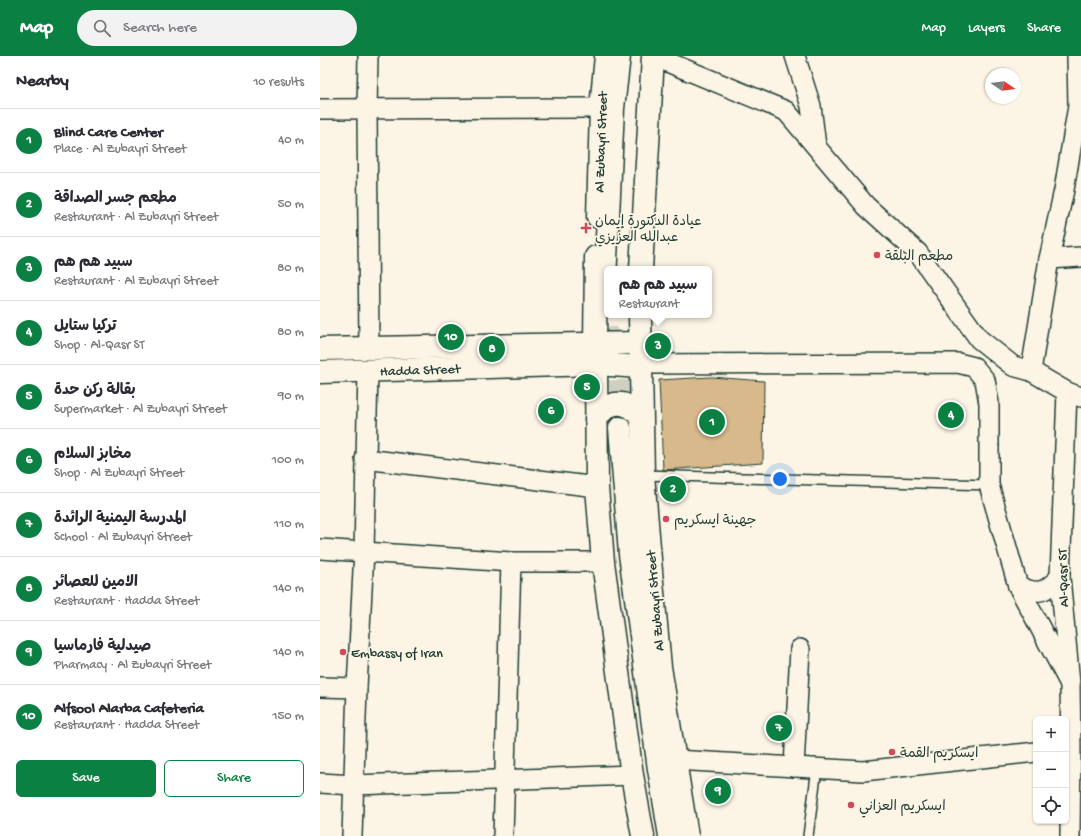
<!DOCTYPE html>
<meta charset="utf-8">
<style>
:root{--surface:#fff;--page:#f2f2f3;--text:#2b2b33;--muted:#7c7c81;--line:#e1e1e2;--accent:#0b8043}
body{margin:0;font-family:"Gochi Hand","Playpen Sans Arabic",sans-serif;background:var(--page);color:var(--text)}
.controls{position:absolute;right:12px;bottom:12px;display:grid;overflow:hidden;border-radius:6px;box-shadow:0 1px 3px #0004}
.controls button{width:36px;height:36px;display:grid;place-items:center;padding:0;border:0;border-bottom:1px solid var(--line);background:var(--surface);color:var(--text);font:20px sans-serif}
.compass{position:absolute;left:665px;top:12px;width:36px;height:36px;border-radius:50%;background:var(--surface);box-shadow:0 1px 3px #0004;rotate:103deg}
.you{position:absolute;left:460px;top:423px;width:14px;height:14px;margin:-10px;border:3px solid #fff;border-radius:50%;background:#1a73e8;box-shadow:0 0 0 6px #1a73e833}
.badge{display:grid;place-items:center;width:26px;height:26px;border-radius:50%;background:var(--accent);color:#fff;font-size:13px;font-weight:700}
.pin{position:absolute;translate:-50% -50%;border:2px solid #fff;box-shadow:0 1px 4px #0006}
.popup{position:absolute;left:284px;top:210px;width:108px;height:52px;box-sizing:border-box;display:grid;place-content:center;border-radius:6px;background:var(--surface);filter:drop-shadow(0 1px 3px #0005);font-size:13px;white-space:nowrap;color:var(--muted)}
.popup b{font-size:15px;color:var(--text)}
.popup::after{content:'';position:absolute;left:50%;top:100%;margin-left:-8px;border:8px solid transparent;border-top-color:var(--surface)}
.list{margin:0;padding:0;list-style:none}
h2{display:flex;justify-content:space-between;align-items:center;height:52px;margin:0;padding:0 16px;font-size:17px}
h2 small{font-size:13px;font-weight:400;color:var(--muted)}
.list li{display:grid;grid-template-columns:26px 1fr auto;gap:12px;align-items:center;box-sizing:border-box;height:64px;padding:0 16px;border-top:1px solid var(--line)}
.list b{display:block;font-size:15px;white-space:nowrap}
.list p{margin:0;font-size:13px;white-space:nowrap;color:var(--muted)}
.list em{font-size:13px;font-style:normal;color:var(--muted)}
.actions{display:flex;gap:8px;padding:12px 16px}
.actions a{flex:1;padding:9px 0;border:1px solid var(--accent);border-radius:6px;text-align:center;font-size:14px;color:var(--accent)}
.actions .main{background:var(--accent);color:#fff}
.icon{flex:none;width:22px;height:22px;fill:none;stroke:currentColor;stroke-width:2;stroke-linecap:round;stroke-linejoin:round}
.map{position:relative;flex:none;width:761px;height:780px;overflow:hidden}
header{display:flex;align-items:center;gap:24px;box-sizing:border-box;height:56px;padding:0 20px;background:var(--accent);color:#fff}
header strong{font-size:19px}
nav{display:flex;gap:22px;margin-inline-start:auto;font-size:14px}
.search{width:280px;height:36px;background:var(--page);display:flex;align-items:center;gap:10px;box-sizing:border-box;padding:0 14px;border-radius:22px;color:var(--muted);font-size:15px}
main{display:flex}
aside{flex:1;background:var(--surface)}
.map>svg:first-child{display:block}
.building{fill:#d7b98b;stroke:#1f3d34}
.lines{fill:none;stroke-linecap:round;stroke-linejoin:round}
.primary-tunnel{stroke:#d0d0c2;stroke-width:22;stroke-dasharray:22 11;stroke-linecap:butt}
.lane-casing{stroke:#1f3d34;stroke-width:12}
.street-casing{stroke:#1f3d34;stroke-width:22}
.secondary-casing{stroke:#1f3d34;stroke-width:25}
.primary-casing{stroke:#1f3d34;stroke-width:25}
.lane{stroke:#fcf5e5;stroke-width:9}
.street{stroke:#fcf5e5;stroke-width:19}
.secondary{stroke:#fcf5e5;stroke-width:22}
.primary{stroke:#fcf5e5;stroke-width:22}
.poi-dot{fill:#d1495b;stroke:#fcf5e5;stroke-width:1.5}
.labels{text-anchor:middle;stroke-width:3.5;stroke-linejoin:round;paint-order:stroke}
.street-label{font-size:14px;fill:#1f3d34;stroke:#fcf5e5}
.poi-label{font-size:14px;fill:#1f3d34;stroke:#fcf5e5;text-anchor:start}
</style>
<header>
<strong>Map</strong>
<div class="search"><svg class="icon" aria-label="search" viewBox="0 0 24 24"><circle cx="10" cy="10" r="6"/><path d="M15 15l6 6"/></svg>Search here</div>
<nav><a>Map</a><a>Layers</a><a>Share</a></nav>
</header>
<main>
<aside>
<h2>Nearby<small>10 results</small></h2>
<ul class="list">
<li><span class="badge">1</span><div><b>Blind Care Center</b><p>Place · Al Zubayri Street</p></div><em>40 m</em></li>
<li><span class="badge">2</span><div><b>مطعم جسر الصداقة</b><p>Restaurant · Al Zubayri Street</p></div><em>50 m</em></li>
<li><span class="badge">3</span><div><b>سبيد هم هم</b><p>Restaurant · Al Zubayri Street</p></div><em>80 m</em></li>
<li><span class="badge">4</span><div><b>تركيا ستايل</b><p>Shop · Al-Qasr ST</p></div><em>80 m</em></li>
<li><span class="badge">5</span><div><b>بقالة ركن حدة</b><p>Supermarket · Al Zubayri Street</p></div><em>90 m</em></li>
<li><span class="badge">6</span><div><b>مخابز السلام</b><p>Shop · Al Zubayri Street</p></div><em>100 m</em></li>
<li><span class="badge">7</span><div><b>المدرسة اليمنية الرائدة</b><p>School · Al Zubayri Street</p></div><em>110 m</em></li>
<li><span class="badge">8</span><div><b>الامين للعصائر</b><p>Restaurant · Hadda Street</p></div><em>140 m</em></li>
<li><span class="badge">9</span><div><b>صيدلية فارماسيا</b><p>Pharmacy · Al Zubayri Street</p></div><em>140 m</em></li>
<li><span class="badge">10</span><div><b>Alfsool Alarba Cafeteria</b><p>Restaurant · Hadda Street</p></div><em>150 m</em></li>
</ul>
<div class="actions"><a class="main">Save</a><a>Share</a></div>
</aside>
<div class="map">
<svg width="761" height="780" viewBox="0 0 761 780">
<rect width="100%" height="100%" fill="#fcf5e5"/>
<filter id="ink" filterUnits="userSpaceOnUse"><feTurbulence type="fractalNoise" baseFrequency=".025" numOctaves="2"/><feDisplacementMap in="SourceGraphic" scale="8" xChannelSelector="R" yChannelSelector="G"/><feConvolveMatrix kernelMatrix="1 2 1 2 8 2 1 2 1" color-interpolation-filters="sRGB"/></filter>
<g filter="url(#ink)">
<polygon class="building" points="391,321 444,325 443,407 343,414 339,324"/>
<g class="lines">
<g class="primary-tunnel">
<polyline points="286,238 287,306"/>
<polyline points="299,291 300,372"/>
</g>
<defs>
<g id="lane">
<polyline points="323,419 669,429"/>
<polyline points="488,780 497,712"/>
</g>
<g id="street">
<polyline points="48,0 47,54 49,292"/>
<polyline points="333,0 466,55 546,150 598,197 659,283 693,310 711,315 747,336 761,341"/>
<polyline points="475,0 491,50 496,90"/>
<polyline points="0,53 281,52"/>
<polyline points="729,203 761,201"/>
<polyline points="320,308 638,307 654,311 665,324 669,347 669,429 698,530 750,628"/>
<polyline points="711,315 729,203 744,134 758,50 757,0"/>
<polyline points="747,336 740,521 750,628 751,692 750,780"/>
<polyline points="45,403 277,431"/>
<polyline points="0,493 191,506 283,506"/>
<path d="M698,530c21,9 26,7 42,-9"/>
<polyline points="0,631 37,632"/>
<polyline points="355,704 543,715 716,696"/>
<polyline points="474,711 480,593"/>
<polyline points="0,727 34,729 312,719"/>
<polyline points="32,780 37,632 44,495 48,315"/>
<polyline points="183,780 191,506"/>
</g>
<g id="secondary">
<polyline points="278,161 281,52 286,0"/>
<polyline points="276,201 275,288 280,297 287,301"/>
<polyline points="321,213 333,0"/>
<polyline points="320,259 323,419 331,515 340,611 367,780"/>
<polyline points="276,308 277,431 283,506 312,719 323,780"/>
<path d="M276,363c12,-19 30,-21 45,-2"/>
</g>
<g id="primary">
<polyline points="285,225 293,52 299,0"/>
<polyline points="0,293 320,287"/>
<polyline points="0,316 276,308 320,311"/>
<polyline points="300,372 310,498 339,713 350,780"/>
</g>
</defs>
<use href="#lane" class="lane-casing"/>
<use href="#street" class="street-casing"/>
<use href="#secondary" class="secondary-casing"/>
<use href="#primary" class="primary-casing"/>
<use href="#lane" class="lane"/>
<use href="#street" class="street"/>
<use href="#secondary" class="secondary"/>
<use href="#primary" class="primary"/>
</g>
</g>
<g class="poi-dot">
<path d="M264 166h4v4h4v4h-4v4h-4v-4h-4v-4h4z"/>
<circle cx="557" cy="199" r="4"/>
<circle cx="346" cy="463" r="4"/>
<circle cx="23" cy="596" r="4"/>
<circle cx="572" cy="696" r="4"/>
<circle cx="531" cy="749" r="4"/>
</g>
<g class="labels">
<g class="street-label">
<text transform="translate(280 86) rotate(-88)" y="5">Al Zubayri Street</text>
<text transform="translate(100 313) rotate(-2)" y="5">Hadda Street</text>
<text transform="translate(742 522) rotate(-92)" y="5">Al-Qasr ST</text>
<text transform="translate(334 545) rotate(-95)" y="5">Al Zubayri Street</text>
</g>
<g class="poi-label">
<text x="275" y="169">عيادة الدكتورة إيمان<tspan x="275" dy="16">عبدالله العزيزي</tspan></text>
<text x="565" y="204">مطعم البلقة</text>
<text x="354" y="468">جهينة ايسكريم</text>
<text x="31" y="601">Embassy of Iran</text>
<text x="580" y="701">ايسكريم القمة</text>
<text x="539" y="754">ايسكريم العزاني</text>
</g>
</g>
</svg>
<div class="controls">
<button>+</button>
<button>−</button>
<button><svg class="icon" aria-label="locate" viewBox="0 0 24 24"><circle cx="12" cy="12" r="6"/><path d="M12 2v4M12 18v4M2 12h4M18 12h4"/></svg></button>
</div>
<svg class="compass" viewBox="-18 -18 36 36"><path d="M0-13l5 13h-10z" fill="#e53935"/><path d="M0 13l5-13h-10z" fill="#7c7c81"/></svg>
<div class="you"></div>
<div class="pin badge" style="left:392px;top:366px">1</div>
<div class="pin badge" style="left:353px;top:433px">2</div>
<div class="pin badge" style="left:338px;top:290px">3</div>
<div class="popup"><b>سبيد هم هم</b>Restaurant</div>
<div class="pin badge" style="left:631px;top:359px">4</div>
<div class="pin badge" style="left:267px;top:331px">5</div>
<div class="pin badge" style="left:231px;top:355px">6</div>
<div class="pin badge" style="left:459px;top:672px">7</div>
<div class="pin badge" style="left:172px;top:293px">8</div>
<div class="pin badge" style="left:398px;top:735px">9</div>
<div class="pin badge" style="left:131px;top:281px">10</div>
</div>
</main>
